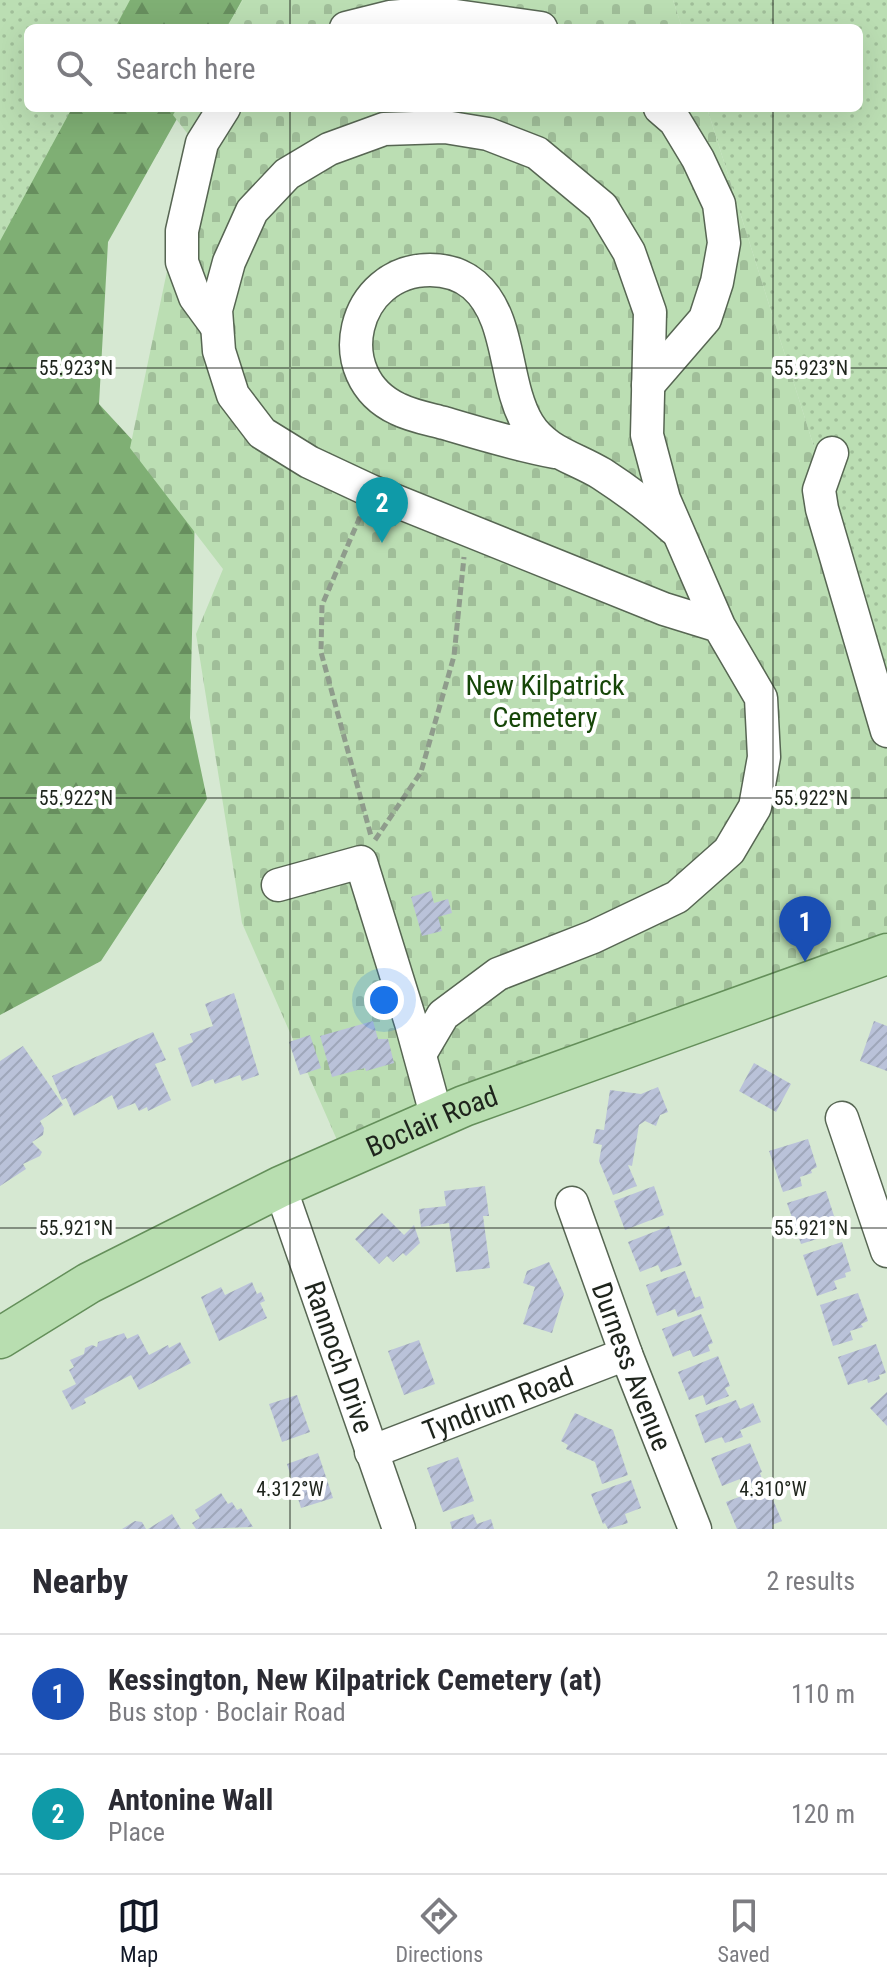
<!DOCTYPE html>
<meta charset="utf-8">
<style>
:root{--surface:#fff;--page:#f7f7f7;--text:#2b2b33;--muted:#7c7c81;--line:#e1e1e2;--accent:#111827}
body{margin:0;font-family:"Roboto Condensed",sans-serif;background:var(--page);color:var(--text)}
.you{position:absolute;left:384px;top:1000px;width:28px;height:28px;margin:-20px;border:6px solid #fff;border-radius:50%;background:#1a73e8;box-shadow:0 0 0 12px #1a73e833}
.badge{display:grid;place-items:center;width:52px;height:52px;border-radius:50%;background:var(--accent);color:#fff;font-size:26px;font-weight:700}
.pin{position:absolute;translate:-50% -66px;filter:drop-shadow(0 2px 4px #0008)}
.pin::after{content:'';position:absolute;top:42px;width:28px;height:24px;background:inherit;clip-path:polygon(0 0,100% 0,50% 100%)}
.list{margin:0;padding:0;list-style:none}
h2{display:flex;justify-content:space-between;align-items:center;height:104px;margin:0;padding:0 32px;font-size:34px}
h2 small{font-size:26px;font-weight:400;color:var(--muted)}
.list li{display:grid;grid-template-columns:52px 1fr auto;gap:24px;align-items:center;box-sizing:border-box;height:120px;padding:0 32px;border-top:2px solid var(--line)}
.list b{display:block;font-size:30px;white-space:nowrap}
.list p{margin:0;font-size:26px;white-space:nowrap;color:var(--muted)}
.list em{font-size:26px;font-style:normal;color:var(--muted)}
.icon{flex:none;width:44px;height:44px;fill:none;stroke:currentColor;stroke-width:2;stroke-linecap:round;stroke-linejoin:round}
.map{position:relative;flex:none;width:887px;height:1529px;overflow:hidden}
.search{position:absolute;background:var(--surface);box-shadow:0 8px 32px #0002;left:24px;right:24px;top:24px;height:88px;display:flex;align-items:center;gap:20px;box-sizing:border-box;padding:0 28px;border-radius:12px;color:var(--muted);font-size:30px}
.sheet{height:344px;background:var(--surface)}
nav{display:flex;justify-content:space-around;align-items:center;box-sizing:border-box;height:112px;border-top:2px solid var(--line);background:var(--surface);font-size:22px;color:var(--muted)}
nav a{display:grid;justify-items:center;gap:4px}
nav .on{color:var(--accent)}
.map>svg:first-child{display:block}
.grass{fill:url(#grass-dots)}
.forest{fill:url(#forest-firs)}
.cemetery{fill:url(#cemetery-stones)}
.building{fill:url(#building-hatch)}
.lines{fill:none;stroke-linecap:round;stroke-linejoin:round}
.minor-casing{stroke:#576653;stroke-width:35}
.major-casing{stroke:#648f5a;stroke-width:43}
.path{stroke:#8f9c8c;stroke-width:5;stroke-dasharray:8 4;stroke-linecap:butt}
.minor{stroke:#fff;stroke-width:32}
.major{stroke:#b8deb0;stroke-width:40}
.ticks{fill:none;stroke:#1e241c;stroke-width:2;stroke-opacity:0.45}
.labels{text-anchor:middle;stroke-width:8;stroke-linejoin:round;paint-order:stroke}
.park-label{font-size:28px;fill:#164608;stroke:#fff}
.street-label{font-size:28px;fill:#1e241c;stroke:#fff}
.ticks-label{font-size:20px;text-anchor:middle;fill:#1e241c;stroke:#fff;stroke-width:8;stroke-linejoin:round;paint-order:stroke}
</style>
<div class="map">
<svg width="887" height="1529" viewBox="0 0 887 1529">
<defs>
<pattern id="grass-dots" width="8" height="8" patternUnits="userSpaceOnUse" patternTransform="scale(2)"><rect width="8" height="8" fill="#bbdeb3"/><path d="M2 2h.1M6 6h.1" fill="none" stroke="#a0be99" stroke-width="1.8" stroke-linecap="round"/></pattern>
<pattern id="forest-firs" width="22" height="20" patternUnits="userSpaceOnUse" patternTransform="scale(2)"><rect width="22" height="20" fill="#7faf74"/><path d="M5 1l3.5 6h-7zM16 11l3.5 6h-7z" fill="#678e5e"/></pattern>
<pattern id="cemetery-stones" width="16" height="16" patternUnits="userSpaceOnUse" patternTransform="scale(2)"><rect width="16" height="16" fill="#bbdeb3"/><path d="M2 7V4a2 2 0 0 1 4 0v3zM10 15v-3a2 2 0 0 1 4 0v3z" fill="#a0be99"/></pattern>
<pattern id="building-hatch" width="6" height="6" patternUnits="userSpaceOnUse" patternTransform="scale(2)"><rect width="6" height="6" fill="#bac2d9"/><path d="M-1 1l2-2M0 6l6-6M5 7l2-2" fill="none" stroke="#9fa7ba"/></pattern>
</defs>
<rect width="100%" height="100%" fill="#d6e8d2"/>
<g class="grass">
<polygon points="0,0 243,0 226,28 28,28 28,108 177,108 0,282"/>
<polygon points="673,0 887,0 887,678 707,108 859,108 859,28 682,28"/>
</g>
<g class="forest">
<polygon points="130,0 242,0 227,28 115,28"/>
<polygon points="72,108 183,108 108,242 99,404 195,508 190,718 207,799 101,961 0,1015 0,241"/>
</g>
<g class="cemetery">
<polygon points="243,0 673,0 682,28 226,28"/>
<polygon points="177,108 707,108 887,678 887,932 337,1140 242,923 196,634 223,569 130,448 194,142 173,115"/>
</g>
<g class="building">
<polygon points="431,891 434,903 448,899 452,913 438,917 442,931 422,936 411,897"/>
<polygon points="234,993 259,1075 242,1081 240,1075 215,1084 213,1079 192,1087 178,1048 193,1042 190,1034 213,1026 205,1004"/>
<polygon points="373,1021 378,1039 388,1039 394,1063 366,1071 365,1068 332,1077 320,1036"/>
<polygon points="874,1021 887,1026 887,1071 860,1061"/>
<polygon points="153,1032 166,1060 155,1064 171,1100 148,1111 147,1107 139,1111 135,1103 118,1110 112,1095 74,1116 66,1098 62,1100 52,1076"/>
<polygon points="310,1035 321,1068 300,1075 289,1042"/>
<polygon points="23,1046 63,1105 40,1121 44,1128 43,1135 32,1142 42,1152 40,1156 23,1164 26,1169 0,1186 0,1061"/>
<polygon points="754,1063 791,1084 776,1112 739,1091"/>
<polygon points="658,1087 668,1112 660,1115 656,1126 645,1121 639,1125 632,1166 628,1165 637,1186 613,1195 599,1161 602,1145 593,1143 596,1129 604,1130 610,1090 641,1094"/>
<polygon points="808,1139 817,1167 811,1170 812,1173 800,1177 802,1186 783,1192 769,1151"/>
<polygon points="485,1186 489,1216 483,1216 490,1268 456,1272 449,1223 421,1227 419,1209 446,1206 444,1191"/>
<polygon points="654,1186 664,1215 625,1230 614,1201"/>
<polygon points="826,1191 835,1219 829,1221 830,1225 818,1229 820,1238 801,1244 787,1203"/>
<polygon points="382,1213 404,1235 414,1225 420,1243 406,1256 403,1253 393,1262 387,1256 379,1264 355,1239"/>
<polygon points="669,1226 682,1265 661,1272 658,1265 640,1272 628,1242"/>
<polygon points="842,1242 851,1271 845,1273 846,1277 834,1281 837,1289 817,1296 803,1255"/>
<polygon points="549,1262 564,1294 552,1333 523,1324 535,1287 523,1283 527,1271"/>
<polygon points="685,1271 695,1298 700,1296 704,1308 678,1317 675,1309 657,1316 646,1285"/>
<polygon points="252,1282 257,1294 261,1292 265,1301 260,1303 267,1318 219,1341 201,1297 221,1287 225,1295"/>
<polygon points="858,1293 868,1321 861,1324 863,1327 850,1331 853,1340 833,1346 820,1305"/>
<polygon points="701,1314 713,1343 708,1345 710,1351 693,1357 690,1350 673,1357 662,1329"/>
<polygon points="124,1333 127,1339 138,1334 149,1355 168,1345 169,1348 180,1342 191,1363 139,1390 131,1375 84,1399 86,1403 72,1410 62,1391 76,1384 69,1370 74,1367 70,1360 84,1354 85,1348 92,1345 97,1347 98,1342"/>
<polygon points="419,1340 435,1384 404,1395 388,1351"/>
<polygon points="876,1344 886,1373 879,1375 880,1379 868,1383 867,1379 848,1385 838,1357"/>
<polygon points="718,1356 730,1386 725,1388 729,1396 706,1405 703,1395 689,1400 678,1372"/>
<polygon points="887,1392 887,1426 870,1408"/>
<polygon points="297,1395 310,1432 282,1442 269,1404"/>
<polygon points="736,1400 740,1409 753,1403 761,1422 740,1430 743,1437 725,1443 722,1437 705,1443 695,1415"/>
<polygon points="575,1413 613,1430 628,1475 602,1484 595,1462 566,1449 568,1445 561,1441"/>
<polygon points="750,1443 762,1472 760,1473 762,1479 743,1487 740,1479 722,1486 711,1458"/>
<polygon points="318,1453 333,1498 301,1508 287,1464"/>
<polygon points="458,1457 474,1501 443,1512 427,1468"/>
<polygon points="631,1480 641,1508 625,1514 628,1523 608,1529 605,1523 603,1524 591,1494"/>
<polygon points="767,1486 782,1521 772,1525 773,1529 737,1529 726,1502"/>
<polygon points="221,1493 228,1504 232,1502 237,1510 241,1508 253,1527 196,1529 192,1523 200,1518 195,1510"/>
<polygon points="172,1514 181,1529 148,1529"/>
<polygon points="473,1514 477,1524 491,1519 494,1529 452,1529 450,1522"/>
<polygon points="135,1521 142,1522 146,1529 122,1529"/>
</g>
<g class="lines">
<defs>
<g id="minor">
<polyline points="346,28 390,17 434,13 541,28"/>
<polyline points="217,327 195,297 182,262 182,231 202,143 224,108"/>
<polyline points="648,385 705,319 717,282 724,243 719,204 698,159 675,121 660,108"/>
<path d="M555,452c-38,-7 -74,-18 -111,-29 -15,-4 -32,-7 -46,-14 -71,-33 -46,-139 32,-139 16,0 31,4 44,15 38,33 29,97 54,139 17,28 48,34 74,50 26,17 49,34 72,55"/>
<polyline points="832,453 819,490 822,509 887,731"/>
<polyline points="278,885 361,862 411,1023 437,1118"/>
<polyline points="420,1054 443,1015 498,974 593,937 677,897 729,851 755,807 764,757 761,698 719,626 664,499 647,435 650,312 629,252 602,207 537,153 488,134 445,127 384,129 329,149 287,174 252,211 229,262 216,310 219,351 233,395 262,433 309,462 371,491 664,609 719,626"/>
<polyline points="842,1118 887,1251"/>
<path id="s1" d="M280,1187l119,342"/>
<path id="s2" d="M572,1203l54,151 69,175"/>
<path id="s3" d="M371,1452l255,-98"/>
</g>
<g id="major">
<path id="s4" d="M0,1338l89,-55 191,-96 184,-81 423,-152"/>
</g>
</defs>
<use href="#minor" class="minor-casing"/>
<use href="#major" class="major-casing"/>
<g class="path">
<polyline points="360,517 322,605 321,652 371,836"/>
<polyline points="375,840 421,772 454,656 464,557"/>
</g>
<use href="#minor" class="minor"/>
<use href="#major" class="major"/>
</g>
<path class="ticks" d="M290,0v28M773,0v28M290,108v1421M773,108v1421M0,368h887M0,798h887M0,1228h887"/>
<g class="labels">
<g class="park-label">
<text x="545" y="695">New Kilpatrick<tspan x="545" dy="32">Cemetery</tspan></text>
</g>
<g class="street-label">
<text dy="10" stroke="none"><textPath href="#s4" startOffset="484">Boclair Road</textPath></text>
<text dy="10" stroke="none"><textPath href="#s1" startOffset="180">Rannoch Drive</textPath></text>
<text dy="10" stroke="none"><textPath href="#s2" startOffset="174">Durness Avenue</textPath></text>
<text dy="10" stroke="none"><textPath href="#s3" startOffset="136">Tyndrum Road</textPath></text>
</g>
</g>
<g class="ticks-label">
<text x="76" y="375">55.923°N</text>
<text x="811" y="375">55.923°N</text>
<text x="76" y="805">55.922°N</text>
<text x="811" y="805">55.922°N</text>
<text x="76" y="1235">55.921°N</text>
<text x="811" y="1235">55.921°N</text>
<text x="290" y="1496">4.312°W</text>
<text x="773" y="1496">4.310°W</text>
</g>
</svg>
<div class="you"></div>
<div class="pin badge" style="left:805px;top:962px;background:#1a4fb4">1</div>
<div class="pin badge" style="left:382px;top:543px;background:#0f9aa8">2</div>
<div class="search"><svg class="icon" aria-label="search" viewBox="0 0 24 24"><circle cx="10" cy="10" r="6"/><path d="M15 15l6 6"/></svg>Search here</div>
</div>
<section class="sheet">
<h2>Nearby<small>2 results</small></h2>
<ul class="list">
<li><span class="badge" style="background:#1a4fb4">1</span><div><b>Kessington, New Kilpatrick Cemetery (at)</b><p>Bus stop · Boclair Road</p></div><em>110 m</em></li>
<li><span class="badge" style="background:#0f9aa8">2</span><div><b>Antonine Wall</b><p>Place</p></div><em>120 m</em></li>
</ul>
</section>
<nav>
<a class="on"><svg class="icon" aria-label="map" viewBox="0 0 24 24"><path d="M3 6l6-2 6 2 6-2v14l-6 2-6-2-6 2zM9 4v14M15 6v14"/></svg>Map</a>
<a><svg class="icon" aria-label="directions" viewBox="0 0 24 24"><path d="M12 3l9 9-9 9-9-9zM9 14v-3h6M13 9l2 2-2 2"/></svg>Directions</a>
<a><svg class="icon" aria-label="saved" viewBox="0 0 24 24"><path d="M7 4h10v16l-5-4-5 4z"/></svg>Saved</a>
</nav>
